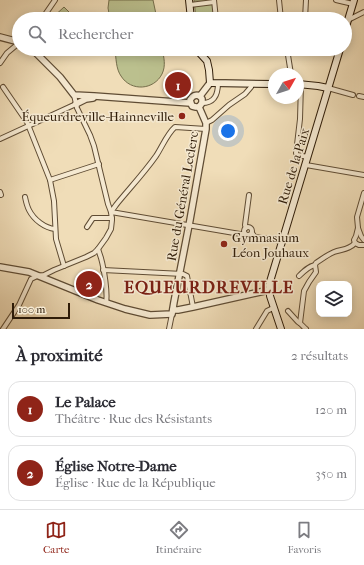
<!DOCTYPE html>
<html lang="fr">
<meta charset="utf-8">
<style>
:root{--surface:#fff;--page:#f2f2f3;--text:#2b2b33;--muted:#7c7c81;--line:#e1e1e2;--accent:#8f2418}
body{margin:0;font-family:"IM FELL French Canon",serif;background:var(--page);color:var(--text)}
.controls{position:absolute;right:12px;bottom:12px;display:grid;overflow:hidden;border-radius:8px;box-shadow:0 2px 10px #0003}
.controls button{width:36px;height:36px;display:grid;place-items:center;padding:0;border:0;border-bottom:1px solid var(--line);background:var(--surface);color:var(--text);font:20px sans-serif}
.compass{position:absolute;left:268px;top:68px;width:36px;height:36px;border-radius:50%;background:var(--surface);box-shadow:0 2px 10px #0003;rotate:51deg}
.scale{position:absolute;left:12px;bottom:10px;width:58px;box-sizing:border-box;padding-left:4px;border:2px solid #2f1c08;border-top:0;font-size:11px;line-height:14px;white-space:nowrap;color:#2f1c08;-webkit-text-stroke:3px #f5e9d1;paint-order:stroke}
.you{position:absolute;left:228px;top:131px;width:14px;height:14px;margin:-10px;border:3px solid #fff;border-radius:50%;background:#1a73e8;box-shadow:0 0 0 6px #1a73e833}
.badge{display:grid;place-items:center;width:26px;height:26px;border-radius:50%;background:var(--accent);color:#fff;font-size:13px;font-weight:700}
.pin{position:absolute;translate:-50% -50%;border:2px solid #fff;box-shadow:0 1px 4px #0006}
.list{margin:0;padding:0;list-style:none}
h2{display:flex;justify-content:space-between;align-items:center;height:52px;margin:0;padding:0 16px;font-size:17px}
h2 small{font-size:13px;font-weight:400;color:var(--muted)}
.list li{display:grid;grid-template-columns:26px 1fr auto;gap:12px;align-items:center;box-sizing:border-box;height:56px;margin:0 8px 8px;padding:0 8px;border:1px solid var(--line);border-radius:12px}
.list b{display:block;font-size:15px;white-space:nowrap}
.list p{margin:0;font-size:13px;white-space:nowrap;color:var(--muted)}
.list em{font-size:13px;font-style:normal;color:var(--muted)}
.icon{flex:none;width:22px;height:22px;fill:none;stroke:currentColor;stroke-width:2;stroke-linecap:round;stroke-linejoin:round}
.map{position:relative;flex:none;width:364px;height:329px;overflow:hidden}
.search{position:absolute;background:var(--surface);box-shadow:0 2px 10px #0003;left:12px;right:12px;top:12px;height:44px;display:flex;align-items:center;gap:10px;box-sizing:border-box;padding:0 14px;border-radius:22px;color:var(--muted);font-size:15px}
.sheet{height:180px;background:var(--surface)}
nav{display:flex;justify-content:space-around;align-items:center;box-sizing:border-box;height:56px;border-top:1px solid var(--line);background:var(--surface);font-size:11px;color:var(--muted)}
nav a{display:grid;justify-items:center;gap:2px}
nav .on{color:var(--accent)}
.map>svg:first-child{display:block}
.green{fill:#bbc08e;stroke:#756e4b}
.lines{fill:none;stroke-linecap:round;stroke-linejoin:round}
.minor-casing{stroke:#5f4c34;stroke-width:6}
.tertiary-casing{stroke:#5f4c34;stroke-width:8}
.secondary-casing{stroke:#2f1c08;stroke-width:8}
.minor{stroke:#f5e9d1;stroke-width:4}
.tertiary{stroke:#f5e9d1;stroke-width:5.5}
.secondary{stroke:#f5e9d1;stroke-width:6}
.poi-dot{fill:#8f2418;stroke:#f5e9d1;stroke-width:1.5}
.labels{text-anchor:middle;stroke-width:3;stroke-linejoin:round;paint-order:stroke}
.poi-label{font-size:13px;fill:#2f1c08;stroke:#f5e9d1;text-anchor:end}
.street-label{font-size:13px;fill:#2f1c08;stroke:#f5e9d1}
.district-label{font-size:17px;font-weight:bold;letter-spacing:1px;fill:#7a1f14;stroke:#f5e9d1}
</style>
<div class="map">
<svg width="364" height="329" viewBox="0 0 364 329">
<rect width="100%" height="100%" fill="#f0ddb8"/>
<filter id="stains"><feTurbulence type="fractalNoise" baseFrequency=".005" numOctaves="4"/><feColorMatrix values="0 0 0 0 .2 0 0 0 0 .09 0 0 0 0 .02 0 0 0 .5 -.17"/></filter>
<radialGradient id="worn" r=".72"><stop offset=".6" stop-color="#630" stop-opacity="0"/><stop offset="1" stop-color="#630" stop-opacity=".3"/></radialGradient>
<g class="green">
<polygon points="109,0 153,0 157,19 110,19 108,8"/>
<polygon points="194,0 213,0 215,19 196,19"/>
<polygon points="64,7 76,19 51,19"/>
<path d="M115,49h47c2,8 4,17 0,25 -8,16 -31,18 -41,2 -5,-7 -5,-18 -6,-27z"/>
</g>
<g class="lines">
<defs>
<g id="minor">
<polyline points="214,0 216,19"/>
<polyline points="279,0 281,19"/>
<polyline points="336,0 353,4"/>
<polyline points="190,5 214,2"/>
<polyline points="42,19 55,0"/>
<polyline points="305,19 306,0"/>
<polyline points="348,20 364,12"/>
<polyline points="287,49 291,74"/>
<path d="M202,56c5,-5 13,-2 17,-7"/>
<polyline points="0,63 7,53 19,43"/>
<polyline points="301,84 300,119 296,153 297,155 308,157"/>
<polyline points="3,87 27,122 50,180 54,201 56,239 64,266"/>
<polyline points="328,88 353,95"/>
<polyline points="359,96 364,97"/>
<path d="M202,103c13,0 16,-9 16,-20"/>
<polyline points="206,123 212,120 229,105 245,94 251,87 252,84"/>
<path d="M206,129l-31,-2c-8,7 -13,20 -19,29 -12,17 -27,33 -40,49l-5,7 129,22h5"/>
<polyline points="0,139 76,104"/>
<polyline points="306,165 364,175"/>
<polyline points="50,180 99,164"/>
<polyline points="0,192 1,195"/>
<path d="M25,197c1,5 2,9 4,13 5,10 16,18 26,19"/>
<polyline points="87,227 93,218 112,218"/>
<circle cx="248" cy="231" r="4"/>
<polyline points="246,228 245,225 249,195"/>
<polyline points="358,228 361,236 364,240"/>
<polyline points="252,233 255,237 282,241"/>
<polyline points="355,243 354,240 356,236 358,228 357,217 364,193"/>
<polyline points="355,243 359,245 364,245"/>
<path d="M98,249c1,3 2,6 3,9 3,11 7,35 5,45"/>
<polyline points="103,270 183,274 187,276 193,307"/>
<path d="M299,276c5,-5 10,-10 16,-11l1,-2c6,-4 11,-8 18,-11 8,-3 15,-2 21,-9"/>
<path d="M288,311l10,11c3,1 5,5 8,7"/>
<polyline points="300,323 304,291 309,282 316,272 315,265"/>
<polyline points="3,329 19,305 31,279 37,276 44,275 54,270 86,257 94,253 98,249 106,238 111,229 112,220 111,212 108,204 94,146 90,135 77,108 74,95"/>
<polyline points="169,329 172,314"/>
<polyline points="256,329 267,311 273,308"/>
</g>
<g id="tertiary">
<polyline points="0,37 19,42"/>
<polyline points="32,49 60,77 74,95 94,96 190,103"/>
<polyline points="200,96 210,83"/>
<polyline points="76,104 86,99 93,98"/>
<path d="M199,107h-3l-4,-1 -2,-6c2,-4 6,-6 10,-4"/>
<polyline points="199,107 202,103 202,99 200,96"/>
<polyline points="0,267 29,272 98,300 125,309 150,315 172,314 174,302 190,220 206,129 206,123 199,107"/>
<polyline points="173,310 178,310 193,307 269,290"/>
</g>
<g id="secondary">
<polyline points="189,0 191,19"/>
<polyline points="345,30 354,0"/>
<polyline points="196,49 207,61 209,70 210,83 274,84"/>
<polyline points="298,84 318,86 328,88"/>
<polyline points="281,329 270,296 269,285 340,49"/>
</g>
</defs>
<use href="#minor" class="minor-casing"/>
<use href="#tertiary" class="tertiary-casing"/>
<use href="#secondary" class="secondary-casing"/>
<use href="#minor" class="minor"/>
<use href="#tertiary" class="tertiary"/>
<use href="#secondary" class="secondary"/>
</g>
<g class="poi-dot">
<circle cx="182" cy="116" r="4"/>
<circle cx="224" cy="244" r="4"/>
</g>
<g class="labels">
<g class="poi-label">
<text x="174" y="121">Équeurdreville-Hainneville</text>
<text x="232" y="242" text-anchor="start">Gymnasium<tspan x="232" dy="15">Léon Jouhaux</tspan></text>
</g>
<g class="street-label">
<text transform="translate(293 166) rotate(-73)" y="5">Rue de la Paix</text>
<text transform="translate(182 196) rotate(-80)" y="5">Rue du Général Leclerc</text>
</g>
<g class="district-label">
<text x="209" y="293">EQUEURDREVILLE</text>
</g>
</g>
<rect width="100%" height="100%" filter="url(#stains)"/>
<rect width="100%" height="100%" fill="url(#worn)"/>
</svg>
<div class="controls">
<button><svg class="icon" aria-label="layers" viewBox="0 0 24 24"><path d="M12 4l9 5-9 5-9-5zM3 14l9 5 9-5"/></svg></button>
</div>
<svg class="compass" viewBox="-18 -18 36 36"><path d="M0-13l5 13h-10z" fill="#e53935"/><path d="M0 13l5-13h-10z" fill="#7c7c81"/></svg>
<div class="scale">100 m</div>
<div class="you"></div>
<div class="pin badge" style="left:178px;top:85px">1</div>
<div class="pin badge" style="left:89px;top:284px">2</div>
<div class="search"><svg class="icon" aria-label="search" viewBox="0 0 24 24"><circle cx="10" cy="10" r="6"/><path d="M15 15l6 6"/></svg>Rechercher</div>
</div>
<section class="sheet">
<h2>À proximité<small>2 résultats</small></h2>
<ul class="list">
<li><span class="badge">1</span><div><b>Le Palace</b><p>Théâtre · Rue des Résistants</p></div><em>120 m</em></li>
<li><span class="badge">2</span><div><b>Église Notre-Dame</b><p>Église · Rue de la République</p></div><em>350 m</em></li>
</ul>
</section>
<nav>
<a class="on"><svg class="icon" aria-label="map" viewBox="0 0 24 24"><path d="M3 6l6-2 6 2 6-2v14l-6 2-6-2-6 2zM9 4v14M15 6v14"/></svg>Carte</a>
<a><svg class="icon" aria-label="directions" viewBox="0 0 24 24"><path d="M12 3l9 9-9 9-9-9zM9 14v-3h6M13 9l2 2-2 2"/></svg>Itinéraire</a>
<a><svg class="icon" aria-label="saved" viewBox="0 0 24 24"><path d="M7 4h10v16l-5-4-5 4z"/></svg>Favoris</a>
</nav>
